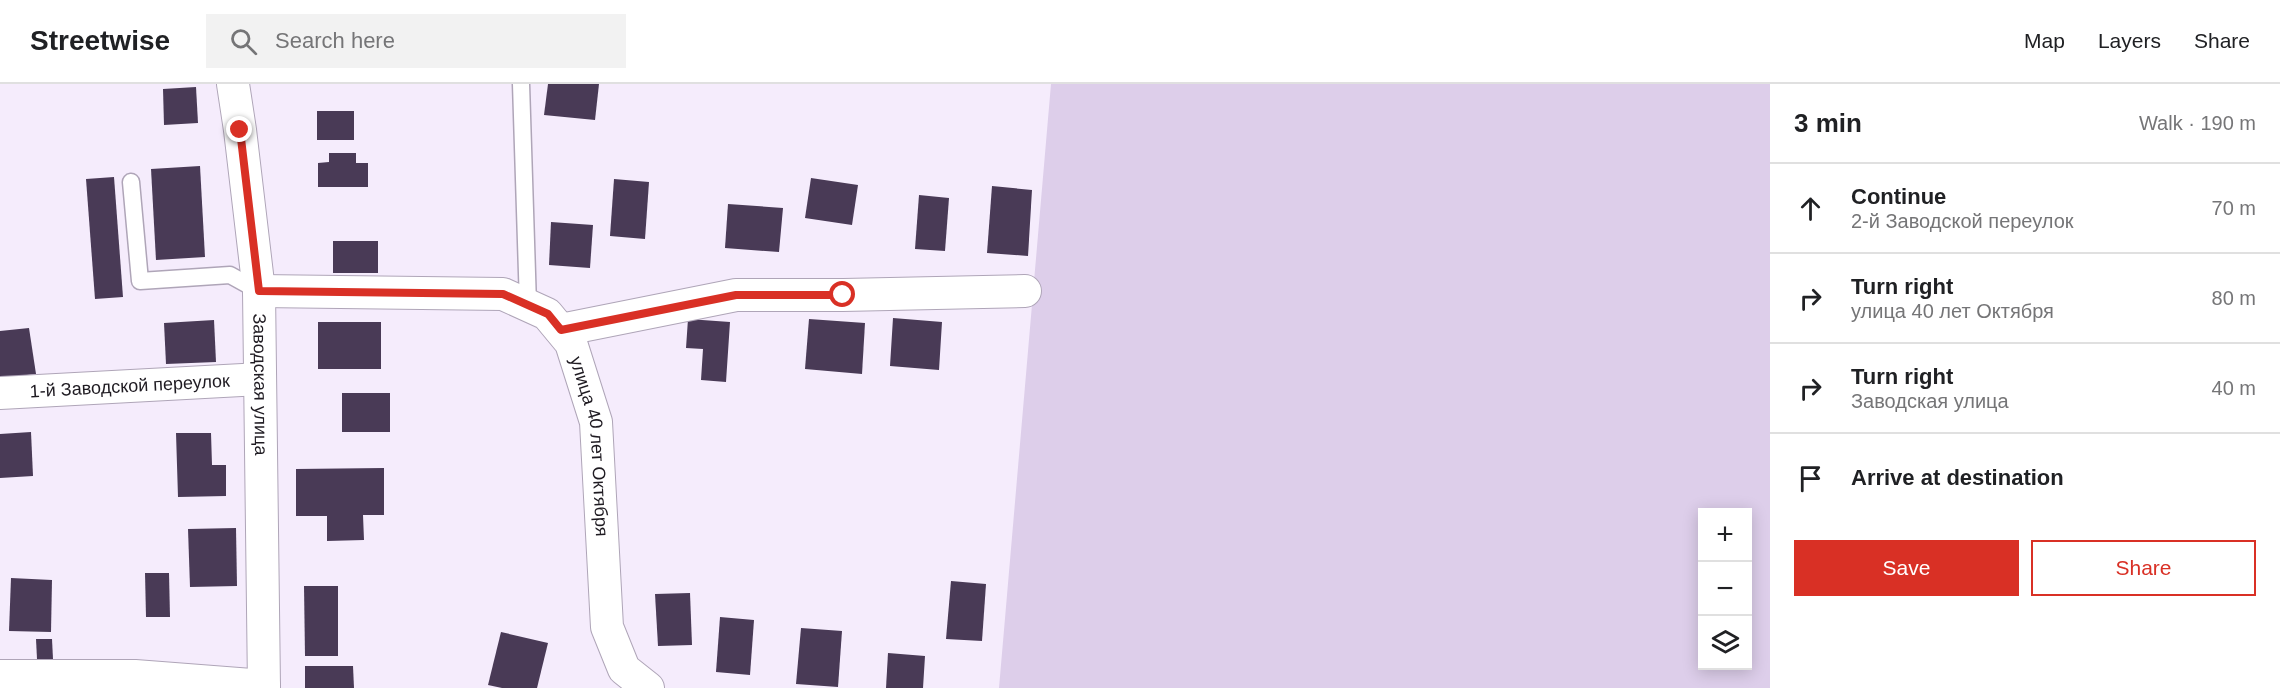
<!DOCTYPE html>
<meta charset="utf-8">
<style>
:root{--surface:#fff;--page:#f2f2f2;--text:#202124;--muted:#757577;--line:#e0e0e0;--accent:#d93025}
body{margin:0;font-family:Helvetica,sans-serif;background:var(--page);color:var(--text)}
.controls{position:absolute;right:18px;bottom:18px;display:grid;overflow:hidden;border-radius:0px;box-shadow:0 3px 15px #0003}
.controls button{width:54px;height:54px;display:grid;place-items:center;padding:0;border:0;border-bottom:2px solid var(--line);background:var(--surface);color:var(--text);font:30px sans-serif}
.stop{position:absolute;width:18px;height:18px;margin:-14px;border:4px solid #d93025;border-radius:50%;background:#fff}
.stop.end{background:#d93025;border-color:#fff;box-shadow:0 2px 6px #0008}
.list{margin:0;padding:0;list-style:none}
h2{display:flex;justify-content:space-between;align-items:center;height:78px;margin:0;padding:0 24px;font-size:26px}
h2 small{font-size:20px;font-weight:400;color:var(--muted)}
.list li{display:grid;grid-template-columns:39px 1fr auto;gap:18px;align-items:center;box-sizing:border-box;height:90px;padding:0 24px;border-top:2px solid var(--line)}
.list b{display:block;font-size:22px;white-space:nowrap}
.list p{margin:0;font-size:20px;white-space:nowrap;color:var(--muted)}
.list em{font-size:20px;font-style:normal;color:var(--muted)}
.actions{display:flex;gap:12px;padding:18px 24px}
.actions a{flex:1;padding:14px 0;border:2px solid var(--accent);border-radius:0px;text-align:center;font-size:21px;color:var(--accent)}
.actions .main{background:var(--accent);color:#fff}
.icon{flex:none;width:33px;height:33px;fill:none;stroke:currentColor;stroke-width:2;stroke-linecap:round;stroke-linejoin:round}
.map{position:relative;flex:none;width:1770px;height:604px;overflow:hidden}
header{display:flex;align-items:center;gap:36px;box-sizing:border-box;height:84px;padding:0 30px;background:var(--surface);border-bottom:2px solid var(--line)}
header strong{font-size:28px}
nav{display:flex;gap:33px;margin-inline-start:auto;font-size:21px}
.search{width:420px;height:54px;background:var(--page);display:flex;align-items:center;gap:15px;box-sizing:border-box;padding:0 21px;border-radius:0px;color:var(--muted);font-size:22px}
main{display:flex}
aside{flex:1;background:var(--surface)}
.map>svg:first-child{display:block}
.green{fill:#ddceea;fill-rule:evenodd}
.building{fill:#493a56}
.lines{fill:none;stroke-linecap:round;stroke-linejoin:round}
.lane-casing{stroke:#afa5b8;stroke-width:19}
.street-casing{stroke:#afa5b8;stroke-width:34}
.lane{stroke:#fff;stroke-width:16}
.street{stroke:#fff;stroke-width:32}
.route{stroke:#d93025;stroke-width:8}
.labels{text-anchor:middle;stroke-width:6;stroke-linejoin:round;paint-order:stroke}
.street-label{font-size:18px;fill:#1f1b22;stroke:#f5ecfc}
</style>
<header>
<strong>Streetwise</strong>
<div class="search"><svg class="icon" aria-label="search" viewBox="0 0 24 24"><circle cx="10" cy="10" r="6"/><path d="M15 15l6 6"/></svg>Search here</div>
<nav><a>Map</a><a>Layers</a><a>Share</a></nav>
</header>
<main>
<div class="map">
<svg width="1770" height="604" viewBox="0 0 1770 604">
<rect width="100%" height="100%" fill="#f5ecfc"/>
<path class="green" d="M1051,0h719v604h-771zM1702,428h46v154h-46z"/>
<g class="building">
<polygon points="548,0 599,0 595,36 544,31"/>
<polygon points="196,3 198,39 164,41 163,5"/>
<rect x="317" y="27" width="37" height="29"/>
<polygon points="329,69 356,69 356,79 368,79 368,103 318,103 318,79 329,78"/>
<polygon points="200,82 205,173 156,176 151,85"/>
<polygon points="114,93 123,213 95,215 86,95"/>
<polygon points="811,94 858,101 852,141 805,134"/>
<polygon points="614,95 649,98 645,155 610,152"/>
<polygon points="992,102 1032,106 1028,172 987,169"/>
<polygon points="919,111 949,114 945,167 915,165"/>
<polygon points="728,120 783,124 779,168 725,164"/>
<polygon points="551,138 593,141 590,184 549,181"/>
<rect x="333" y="157" width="45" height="32"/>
<polygon points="893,234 942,238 939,286 890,282"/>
<polygon points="688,235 730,238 726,298 701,296 703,265 686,264"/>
<polygon points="809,235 865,239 862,290 805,285"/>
<polygon points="214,236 216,278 166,280 164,239"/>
<rect x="318" y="238" width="63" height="47"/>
<polygon points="29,244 36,290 0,294 0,247"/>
<rect x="342" y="309" width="48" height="39"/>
<polygon points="31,348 33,392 0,394 0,350"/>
<polygon points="176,349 211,349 212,381 226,381 226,412 178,413"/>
<polygon points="384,384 384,431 363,431 364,456 327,457 327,432 296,432 296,385"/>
<polygon points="236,444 237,502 190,503 188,445"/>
<polygon points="145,489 169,489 170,533 146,533"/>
<polygon points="11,494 52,496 51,548 9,547"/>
<polygon points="951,497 986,500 982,557 946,555"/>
<polygon points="304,502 338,502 338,572 305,572"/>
<polygon points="690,509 692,561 658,562 655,510"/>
<polygon points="720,533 754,536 750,591 716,588"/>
<polygon points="801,544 842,547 838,603 796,600"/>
<polygon points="501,548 548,559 537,604 502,604 488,601"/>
<polygon points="36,555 52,555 53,575 37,575"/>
<polygon points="888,569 925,572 923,604 886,604"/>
<polygon points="305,582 353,582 354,604 305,604"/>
</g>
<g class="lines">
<defs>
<g id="lane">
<polyline points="521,0 528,221"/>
<polyline points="131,98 140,197 230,191 259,207"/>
</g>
<g id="street">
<path id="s1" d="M233,0l7,46 19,161 5,397"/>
<path id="s2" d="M259,207l244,3 44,20 24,29 25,79 11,205 17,42 24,19"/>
<polyline points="561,246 736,211 843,211 1025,207"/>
<path id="s3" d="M0,309l260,-14"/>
<polyline points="0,592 135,592 264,602"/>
</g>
</defs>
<use href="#lane" class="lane-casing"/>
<use href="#street" class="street-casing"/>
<use href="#lane" class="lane"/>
<use href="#street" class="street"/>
</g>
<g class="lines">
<polyline class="route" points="240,46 259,207 503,210 548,230 561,246 736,211 843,211"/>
</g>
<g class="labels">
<g class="street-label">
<text dy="6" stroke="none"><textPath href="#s1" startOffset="302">Заводская улица</textPath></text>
<text dy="6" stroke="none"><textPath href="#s3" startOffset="130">1-й Заводской переулок</textPath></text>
<text dy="6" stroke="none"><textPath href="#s2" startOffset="436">улица 40 лет Октября</textPath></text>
</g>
</g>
</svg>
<div class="controls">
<button>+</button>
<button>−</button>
<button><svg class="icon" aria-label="layers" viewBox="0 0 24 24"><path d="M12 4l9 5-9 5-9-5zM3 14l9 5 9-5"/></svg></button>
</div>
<div class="stop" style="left:843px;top:211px"></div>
<div class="stop end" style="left:240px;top:46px"></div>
</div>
<aside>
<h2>3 min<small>Walk · 190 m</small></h2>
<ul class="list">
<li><svg class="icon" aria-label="ahead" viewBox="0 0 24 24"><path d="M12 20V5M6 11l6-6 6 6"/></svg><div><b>Continue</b><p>2-й Заводской переулок</p></div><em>70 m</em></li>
<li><svg class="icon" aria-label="right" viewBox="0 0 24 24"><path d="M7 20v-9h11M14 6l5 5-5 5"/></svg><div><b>Turn right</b><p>улица 40 лет Октября</p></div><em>80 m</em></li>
<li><svg class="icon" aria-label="right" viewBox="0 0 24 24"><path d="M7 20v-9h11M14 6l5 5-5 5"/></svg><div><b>Turn right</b><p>Заводская улица</p></div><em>40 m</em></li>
<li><svg class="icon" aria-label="arrive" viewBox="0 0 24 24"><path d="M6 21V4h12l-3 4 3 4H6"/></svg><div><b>Arrive at destination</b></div></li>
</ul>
<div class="actions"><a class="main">Save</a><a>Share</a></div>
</aside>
</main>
